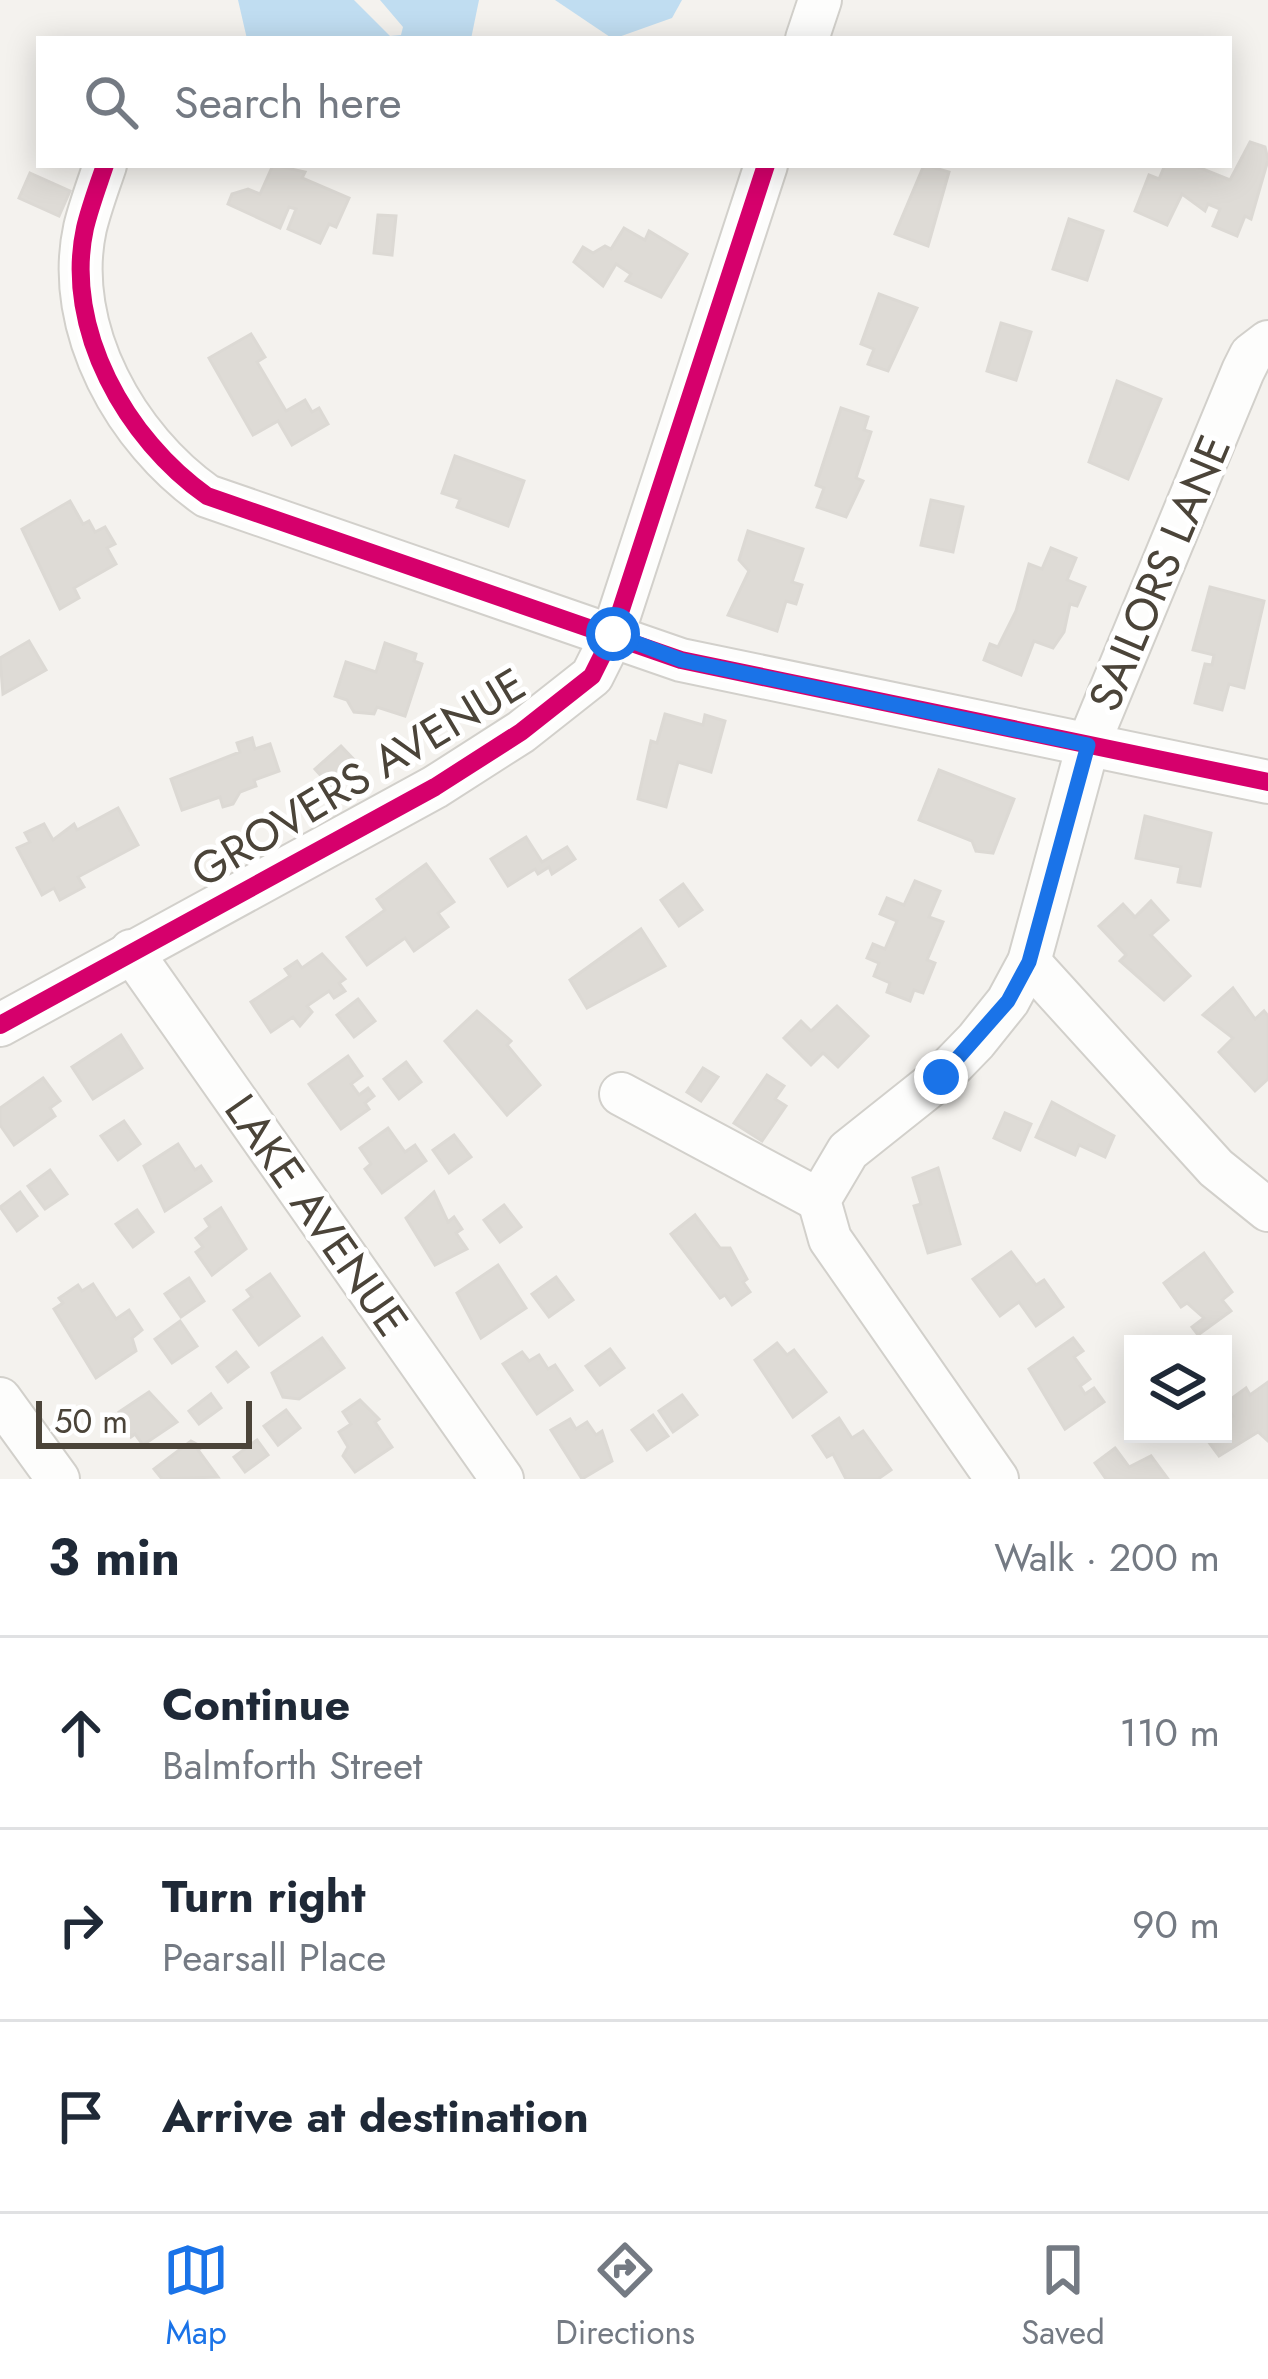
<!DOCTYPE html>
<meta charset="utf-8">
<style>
:root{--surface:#fff;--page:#f6f6f7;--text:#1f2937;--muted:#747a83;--line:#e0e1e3;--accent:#1a73e8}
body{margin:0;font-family:Jost,sans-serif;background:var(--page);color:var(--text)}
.controls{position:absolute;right:36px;bottom:36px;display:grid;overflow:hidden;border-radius:0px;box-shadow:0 6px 30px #0003}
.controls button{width:108px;height:108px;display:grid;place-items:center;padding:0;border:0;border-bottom:3px solid var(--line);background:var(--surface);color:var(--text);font:60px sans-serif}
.scale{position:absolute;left:36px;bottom:30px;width:216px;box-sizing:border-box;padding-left:12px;border:6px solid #4b4439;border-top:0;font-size:33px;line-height:42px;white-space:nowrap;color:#4b4439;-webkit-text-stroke:9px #fff;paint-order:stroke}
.stop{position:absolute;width:36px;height:36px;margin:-27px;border:9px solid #1a73e8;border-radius:50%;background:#fff}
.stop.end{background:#1a73e8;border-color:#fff;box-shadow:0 3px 12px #0008}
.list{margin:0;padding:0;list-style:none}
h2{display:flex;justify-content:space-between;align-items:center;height:156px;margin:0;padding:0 48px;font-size:51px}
h2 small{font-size:39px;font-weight:400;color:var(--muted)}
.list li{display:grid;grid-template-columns:78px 1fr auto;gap:36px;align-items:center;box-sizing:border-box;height:192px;padding:0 48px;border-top:3px solid var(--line)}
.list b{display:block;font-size:45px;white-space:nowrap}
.list p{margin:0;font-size:39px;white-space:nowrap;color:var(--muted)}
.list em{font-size:39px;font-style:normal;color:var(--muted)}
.icon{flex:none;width:66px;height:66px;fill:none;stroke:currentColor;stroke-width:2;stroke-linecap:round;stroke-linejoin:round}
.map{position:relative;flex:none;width:1268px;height:1479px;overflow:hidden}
.search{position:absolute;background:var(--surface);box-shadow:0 6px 30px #0003;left:36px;right:36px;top:36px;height:132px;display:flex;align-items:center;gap:30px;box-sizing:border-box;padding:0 42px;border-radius:0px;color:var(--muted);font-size:45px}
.sheet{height:732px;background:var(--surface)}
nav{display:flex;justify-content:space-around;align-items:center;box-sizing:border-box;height:168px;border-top:3px solid var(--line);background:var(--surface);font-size:33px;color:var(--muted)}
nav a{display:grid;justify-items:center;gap:6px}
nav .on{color:var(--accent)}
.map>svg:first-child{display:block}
.water{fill:#c0ddf1}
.building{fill:#dedbd6;stroke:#dcd9d4;stroke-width:3}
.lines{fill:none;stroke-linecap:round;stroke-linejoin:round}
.minor-casing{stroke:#d2d0cb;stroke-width:46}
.minor{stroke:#fdfdfc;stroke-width:42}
.cycleway-casing{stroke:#fff;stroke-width:26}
.cycleway{stroke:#d6006c;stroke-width:18}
.route{stroke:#1a73e8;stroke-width:15}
.labels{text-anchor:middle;stroke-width:10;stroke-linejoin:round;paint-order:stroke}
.street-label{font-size:45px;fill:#4b4439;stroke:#fff}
</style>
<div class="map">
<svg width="1268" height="1479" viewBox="0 0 1268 1479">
<rect width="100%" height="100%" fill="#f4f2ee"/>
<g class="water">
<polygon points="238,0 354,0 390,36 401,35 403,27 380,0 479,0 471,39 247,39"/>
<polygon points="555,0 682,0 672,18 613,39"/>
</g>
<g class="building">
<polygon points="1250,142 1265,147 1268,160 1251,219 1245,216 1237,236 1213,226 1220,209 1208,204 1205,211 1182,194 1167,225 1135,211 1149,175 1159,179 1165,165 1193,165 1230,180"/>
<polygon points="273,165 305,172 302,178 349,198 336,227 329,224 320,243 288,229 296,209 289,207 280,228 228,204 232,194 248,189 260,194"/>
<polygon points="924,165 949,172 928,246 895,234"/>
<polygon points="30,173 70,191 59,216 19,198"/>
<polygon points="378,215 396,216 392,255 374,253"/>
<polygon points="1069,219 1103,231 1087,280 1053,269"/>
<polygon points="624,228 645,240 649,231 687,254 661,297 626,281 631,274 616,264 603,286 574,262 583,247 593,253 605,246 611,249"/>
<polygon points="879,294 917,308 888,371 868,364 874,349 861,344"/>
<polygon points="1001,323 1031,332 1016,380 987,371"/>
<polygon points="251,334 265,357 257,362 286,411 305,400 312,412 319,408 328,424 292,445 278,421 253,435 209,358"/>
<polygon points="1117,381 1161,399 1128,479 1089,462"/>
<polygon points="841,408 868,417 864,430 871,432 856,478 863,481 846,517 817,507 824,488 816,485"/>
<polygon points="455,456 524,481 508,526 457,507 460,499 442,493"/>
<polygon points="931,500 963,507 953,552 921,545"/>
<polygon points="70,501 83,524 89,521 95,532 105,527 115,544 107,548 116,564 74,588 79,598 60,609 22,529"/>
<polygon points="748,531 803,549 792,582 802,585 796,604 786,601 777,631 728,615 749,571 739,560"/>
<polygon points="1051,548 1076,558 1067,580 1085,587 1077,606 1070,604 1064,632 1053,648 1034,641 1021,675 984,660 990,644 998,647 1016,611 1029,564 1042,569"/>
<polygon points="1210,587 1264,601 1244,688 1229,684 1222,710 1195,703 1205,664 1212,665 1214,655 1193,650"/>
<polygon points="29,641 46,670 3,694 0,658"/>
<polygon points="385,643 416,654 414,661 422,664 405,716 377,707 374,714 354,712 347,700 335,696 346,662 376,672"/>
<polygon points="665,714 703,725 705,715 725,721 711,772 678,762 666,807 638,799 651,741 657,743"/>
<polygon points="252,738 255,749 270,744 279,771 254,780 256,786 240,792 233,804 223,807 220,797 182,810 171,779 240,752 237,743"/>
<polygon points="341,746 360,766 334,790 315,769"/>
<polygon points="939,770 1014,799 993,853 976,851 972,841 919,820"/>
<polygon points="118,808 138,845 78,877 84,887 60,900 54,888 42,895 17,848 30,842 25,833 44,824 53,840 74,824 77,830"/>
<polygon points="1145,816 1211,833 1200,886 1178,882 1181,867 1136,858"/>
<polygon points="526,837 542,862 567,847 575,859 552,874 549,867 538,874 535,869 508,886 491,859"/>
<polygon points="426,864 454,902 438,913 448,927 414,951 405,938 367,965 347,937 385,910 377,899"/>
<polygon points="915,881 940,891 929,917 943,922 927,960 935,963 923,993 914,990 910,1001 887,992 890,983 874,976 879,963 867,958 873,944 885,949 897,921 880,914 887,898 904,905"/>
<polygon points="683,884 702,910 679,926 661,900"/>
<polygon points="1151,901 1168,920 1151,935 1190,976 1164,1000 1120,961 1126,955 1099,926 1123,904 1135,917"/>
<polygon points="641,929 665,966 587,1008 570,980"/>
<polygon points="322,954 345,979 339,983 345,991 334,998 329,991 307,1006 312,1012 300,1026 293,1017 271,1032 251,1002 290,976 285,969 297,961 302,968"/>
<polygon points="1233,988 1255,1019 1264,1011 1268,1016 1268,1079 1255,1091 1219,1052 1233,1038 1203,1015"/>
<polygon points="358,999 375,1021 354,1037 337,1015"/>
<polygon points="837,1006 868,1036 838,1067 823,1053 811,1065 784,1038 801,1021 811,1031"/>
<polygon points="477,1011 511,1041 507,1045 540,1085 507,1115 445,1041"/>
<polygon points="121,1035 142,1068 93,1099 72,1067"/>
<polygon points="348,1056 362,1076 351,1084 359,1095 368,1088 374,1096 365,1103 369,1109 341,1129 309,1084"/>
<polygon points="406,1062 421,1082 399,1099 384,1079"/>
<polygon points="703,1068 718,1077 701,1101 687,1092"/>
<polygon points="767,1075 784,1086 775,1099 786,1106 762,1141 734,1123"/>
<polygon points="43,1078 60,1101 50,1108 55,1116 14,1145 0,1125 0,1108"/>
<polygon points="1052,1102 1114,1136 1105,1157 1079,1145 1075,1155 1036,1137"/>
<polygon points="1005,1113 1031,1124 1020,1150 994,1138"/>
<polygon points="124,1121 140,1144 118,1160 101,1136"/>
<polygon points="388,1128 405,1152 415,1145 426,1161 382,1193 365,1169 371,1164 360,1148"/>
<polygon points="454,1135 471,1157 449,1173 433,1150"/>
<polygon points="178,1144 195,1170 201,1166 211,1181 165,1211 144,1166"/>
<polygon points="938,1168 960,1244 928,1253 914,1206 921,1204 913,1178"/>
<polygon points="50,1170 67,1194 45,1209 28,1186"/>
<polygon points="20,1192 37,1216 17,1231 0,1207"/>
<polygon points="434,1192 448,1222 454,1217 462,1229 456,1233 467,1249 435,1265 406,1218"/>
<polygon points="504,1205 521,1227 500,1242 484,1220"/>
<polygon points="221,1208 246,1249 212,1275 196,1252 203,1247 196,1238 210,1227 205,1219"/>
<polygon points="137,1210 153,1232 133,1247 116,1224"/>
<polygon points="695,1215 720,1248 730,1248 747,1279 743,1282 750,1292 732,1305 725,1295 720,1298 671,1234"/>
<polygon points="1011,1252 1036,1285 1044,1280 1063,1307 1036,1326 1019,1302 1000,1316 973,1279"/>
<polygon points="1204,1253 1232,1292 1222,1300 1231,1311 1198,1335 1192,1327 1204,1318 1187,1303 1181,1307 1164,1283"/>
<polygon points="498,1265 526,1308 481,1338 457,1293"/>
<polygon points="270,1274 299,1316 259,1345 234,1310 252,1297 247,1290"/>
<polygon points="556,1277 573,1300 549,1317 532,1294"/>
<polygon points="189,1278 204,1301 181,1317 165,1294"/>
<polygon points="93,1284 116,1319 129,1310 142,1330 132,1338 136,1351 96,1378 54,1309 63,1303 59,1298 78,1285 82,1291"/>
<polygon points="180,1321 197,1346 172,1363 155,1339"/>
<polygon points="322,1338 344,1368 299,1399 283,1397 272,1373"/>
<polygon points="1073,1338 1083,1351 1074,1357 1090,1379 1080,1386 1085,1394 1094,1388 1104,1402 1065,1429 1029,1369"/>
<polygon points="777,1343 787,1355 794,1350 826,1392 793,1417 755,1360"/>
<polygon points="610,1349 624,1368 600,1385 586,1366"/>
<polygon points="236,1352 248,1367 228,1382 217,1367"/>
<polygon points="522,1352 529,1361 539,1355 548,1369 555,1365 572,1390 537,1414 503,1364"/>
<polygon points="1268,1382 1268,1441 1258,1432 1219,1456 1205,1437 1223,1434 1223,1423 1233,1416 1224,1404 1246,1388 1250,1395"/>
<polygon points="149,1392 177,1422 143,1445 135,1434 131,1437 119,1412"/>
<polygon points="211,1394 221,1408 199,1424 189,1411"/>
<polygon points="682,1395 697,1415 673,1432 659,1411"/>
<polygon points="360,1400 379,1419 375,1422 392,1447 355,1472 343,1456 348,1447 339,1432 351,1424 343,1412"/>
<polygon points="286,1410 300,1428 278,1445 264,1426"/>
<polygon points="653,1415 668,1436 647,1450 632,1430"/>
<polygon points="839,1418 852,1438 863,1431 891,1470 878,1479 846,1479 833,1454 827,1457 813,1436"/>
<polygon points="570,1419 576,1429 587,1422 596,1435 602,1431 612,1461 582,1479 551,1430"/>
<polygon points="257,1440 268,1455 245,1472 234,1457"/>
<polygon points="191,1441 202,1447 198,1450 218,1477 162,1479 154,1469"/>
<polygon points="1115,1448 1129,1467 1151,1456 1168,1479 1106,1479 1095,1463"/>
</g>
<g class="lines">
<defs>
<g id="minor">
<polyline points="807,39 820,0"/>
<path d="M105,165c-7,21 -15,42 -20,63 -22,101 42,212 122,268l474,164 587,122"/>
<polyline points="131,951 502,1479"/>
<polyline points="1029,962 1216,1168 1268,1210"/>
<polyline points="0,1025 435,787 521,732 592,676 613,634 766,165"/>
<polyline points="621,1094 819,1200"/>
<polyline points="0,1399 58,1479"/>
<polyline points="997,1479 830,1239 819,1200 848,1151 941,1077 976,1041 1008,1001 1029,962 1088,745 1243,371 1251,355 1268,342"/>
</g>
</defs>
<use href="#minor" class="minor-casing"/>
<use href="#minor" class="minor"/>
<defs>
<g id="cycleway">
<path d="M105,165c-7,21 -15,42 -20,63 -22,101 42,212 122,268l474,164 587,122"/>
<polyline points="0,1025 435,787 521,732 592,676 613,634 766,165"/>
</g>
</defs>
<use href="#cycleway" class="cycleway-casing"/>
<use href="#cycleway" class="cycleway"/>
</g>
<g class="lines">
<polyline class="route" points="613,634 681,660 1088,745 1029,962 1008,1001 941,1077"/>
</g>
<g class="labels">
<g class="street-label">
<text transform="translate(1159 573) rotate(-67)" y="16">SAILORS LANE</text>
<text transform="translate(358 777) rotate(-31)" y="16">GROVERS AVENUE</text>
<text transform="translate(317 1215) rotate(55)" y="16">LAKE AVENUE</text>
</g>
</g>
</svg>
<div class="controls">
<button><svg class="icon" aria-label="layers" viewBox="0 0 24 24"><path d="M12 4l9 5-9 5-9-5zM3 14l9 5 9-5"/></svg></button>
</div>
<div class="scale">50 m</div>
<div class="stop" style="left:613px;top:634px"></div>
<div class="stop end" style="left:941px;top:1077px"></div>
<div class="search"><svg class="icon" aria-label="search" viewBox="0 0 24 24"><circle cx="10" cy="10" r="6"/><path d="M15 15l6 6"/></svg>Search here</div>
</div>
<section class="sheet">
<h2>3 min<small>Walk · 200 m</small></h2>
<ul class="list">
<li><svg class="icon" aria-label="ahead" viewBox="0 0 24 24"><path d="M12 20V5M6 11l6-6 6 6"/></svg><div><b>Continue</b><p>Balmforth Street</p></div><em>110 m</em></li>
<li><svg class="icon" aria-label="right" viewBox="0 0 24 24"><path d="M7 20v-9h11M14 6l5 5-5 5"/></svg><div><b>Turn right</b><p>Pearsall Place</p></div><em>90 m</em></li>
<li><svg class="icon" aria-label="arrive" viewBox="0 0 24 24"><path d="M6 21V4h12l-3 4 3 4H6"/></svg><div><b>Arrive at destination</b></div></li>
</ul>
</section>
<nav>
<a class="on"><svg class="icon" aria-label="map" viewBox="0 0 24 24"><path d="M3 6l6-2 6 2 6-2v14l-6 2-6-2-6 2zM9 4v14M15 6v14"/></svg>Map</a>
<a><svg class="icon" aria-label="directions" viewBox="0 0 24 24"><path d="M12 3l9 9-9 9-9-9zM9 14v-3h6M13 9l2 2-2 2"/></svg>Directions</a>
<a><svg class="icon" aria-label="saved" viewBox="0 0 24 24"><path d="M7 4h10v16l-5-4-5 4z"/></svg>Saved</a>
</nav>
